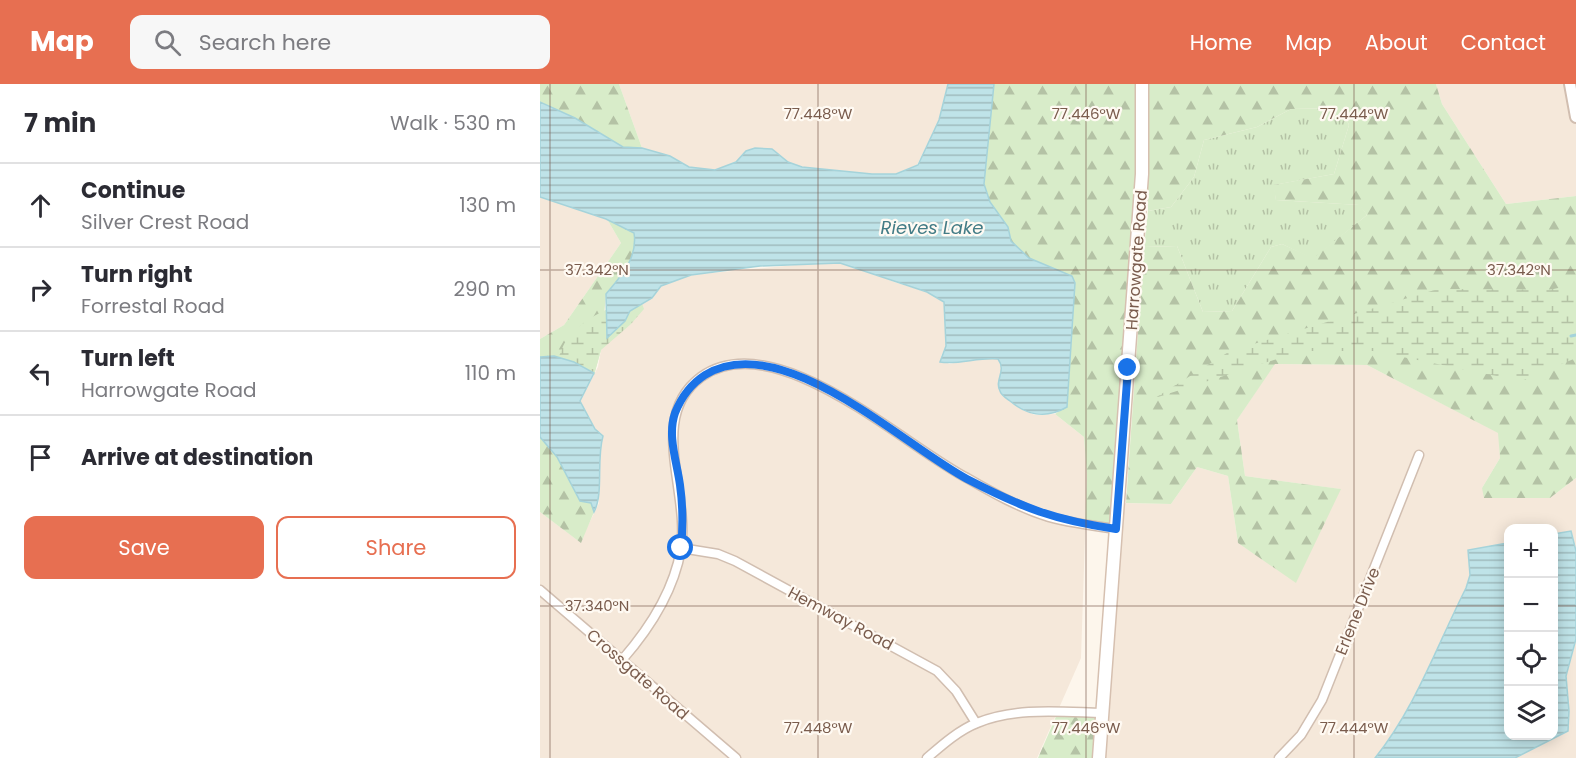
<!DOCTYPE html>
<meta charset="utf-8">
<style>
:root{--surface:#fff;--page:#f7f7f7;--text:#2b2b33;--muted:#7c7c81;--line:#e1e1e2;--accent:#e76f51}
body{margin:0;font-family:Poppins,sans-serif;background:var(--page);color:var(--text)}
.controls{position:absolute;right:18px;bottom:18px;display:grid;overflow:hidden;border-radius:12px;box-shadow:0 3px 15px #0003}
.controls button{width:54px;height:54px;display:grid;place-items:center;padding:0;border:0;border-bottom:2px solid var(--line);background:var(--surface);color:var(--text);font:30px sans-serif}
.stop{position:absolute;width:18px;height:18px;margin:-14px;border:4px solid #1a73e8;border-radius:50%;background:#fff}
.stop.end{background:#1a73e8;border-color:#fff;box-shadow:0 2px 6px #0008}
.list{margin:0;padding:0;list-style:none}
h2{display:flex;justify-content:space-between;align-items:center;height:78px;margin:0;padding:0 24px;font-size:26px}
h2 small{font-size:20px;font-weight:400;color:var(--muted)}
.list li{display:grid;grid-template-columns:39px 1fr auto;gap:18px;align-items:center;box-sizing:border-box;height:84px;padding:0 24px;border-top:2px solid var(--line)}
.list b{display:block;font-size:22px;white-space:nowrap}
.list p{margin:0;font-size:20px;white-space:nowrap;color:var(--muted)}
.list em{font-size:20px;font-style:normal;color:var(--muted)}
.actions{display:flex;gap:12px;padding:18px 24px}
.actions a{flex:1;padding:14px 0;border:2px solid var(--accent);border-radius:12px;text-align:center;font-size:21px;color:var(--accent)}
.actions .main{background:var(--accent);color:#fff}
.icon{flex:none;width:33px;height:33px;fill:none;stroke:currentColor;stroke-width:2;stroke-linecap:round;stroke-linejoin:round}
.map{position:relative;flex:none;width:1036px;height:674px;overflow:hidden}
header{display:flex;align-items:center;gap:36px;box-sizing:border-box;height:84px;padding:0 30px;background:var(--accent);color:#fff}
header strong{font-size:28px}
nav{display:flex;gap:33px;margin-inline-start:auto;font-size:21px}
.search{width:420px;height:54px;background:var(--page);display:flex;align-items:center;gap:15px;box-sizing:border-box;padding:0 21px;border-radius:12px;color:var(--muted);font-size:22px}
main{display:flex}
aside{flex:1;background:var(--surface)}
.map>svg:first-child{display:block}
.residential{fill:#f5e8da;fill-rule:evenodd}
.grass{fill:url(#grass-tufts)}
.forest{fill:url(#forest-firs)}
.wetland{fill:url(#wetland-marsh)}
.water{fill:url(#water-rules);stroke:#a5d3da;stroke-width:1.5}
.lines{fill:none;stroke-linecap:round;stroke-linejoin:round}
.stream{stroke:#a5d3da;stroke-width:3}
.minor-casing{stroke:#d1beb0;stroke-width:11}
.tertiary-casing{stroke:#d1beb0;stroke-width:14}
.secondary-casing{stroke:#d6c0b0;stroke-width:15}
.minor{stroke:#fff;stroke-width:8}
.tertiary{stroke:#fff;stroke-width:10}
.secondary{stroke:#fff;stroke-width:12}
.route{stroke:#1a73e8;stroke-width:8}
.ticks{fill:none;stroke:#7a5c4d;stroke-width:1.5;stroke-opacity:0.45}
.labels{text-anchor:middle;stroke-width:4.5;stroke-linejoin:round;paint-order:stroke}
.street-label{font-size:16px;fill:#7a5c4d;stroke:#fffaf3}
.water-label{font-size:18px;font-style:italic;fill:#437c86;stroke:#fffaf3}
.ticks-label{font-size:15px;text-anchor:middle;fill:#7a5c4d;stroke:#fffaf3;stroke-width:4.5;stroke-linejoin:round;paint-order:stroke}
</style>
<header>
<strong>Map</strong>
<div class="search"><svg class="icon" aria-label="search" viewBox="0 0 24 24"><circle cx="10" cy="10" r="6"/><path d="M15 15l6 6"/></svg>Search here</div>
<nav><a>Home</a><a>Map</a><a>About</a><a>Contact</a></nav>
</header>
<main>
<aside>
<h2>7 min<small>Walk · 530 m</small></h2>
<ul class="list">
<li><svg class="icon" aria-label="ahead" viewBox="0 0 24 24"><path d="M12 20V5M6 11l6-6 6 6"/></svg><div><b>Continue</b><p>Silver Crest Road</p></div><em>130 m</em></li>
<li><svg class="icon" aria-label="right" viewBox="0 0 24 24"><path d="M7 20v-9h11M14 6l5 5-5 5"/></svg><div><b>Turn right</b><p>Forrestal Road</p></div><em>290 m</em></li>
<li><svg class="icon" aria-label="left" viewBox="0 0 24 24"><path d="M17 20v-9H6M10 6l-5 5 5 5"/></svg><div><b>Turn left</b><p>Harrowgate Road</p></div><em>110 m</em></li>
<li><svg class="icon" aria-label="arrive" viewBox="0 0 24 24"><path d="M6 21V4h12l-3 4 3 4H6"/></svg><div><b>Arrive at destination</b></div></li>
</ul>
<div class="actions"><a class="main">Save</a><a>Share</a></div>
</aside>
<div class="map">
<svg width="1036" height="674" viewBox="0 0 1036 674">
<defs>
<pattern id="grass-tufts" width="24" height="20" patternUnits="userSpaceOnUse" patternTransform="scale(1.5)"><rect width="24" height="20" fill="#d8ecc9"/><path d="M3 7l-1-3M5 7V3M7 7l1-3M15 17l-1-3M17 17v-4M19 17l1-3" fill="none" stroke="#b4c2a5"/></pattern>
<pattern id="forest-firs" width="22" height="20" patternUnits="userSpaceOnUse" patternTransform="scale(1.5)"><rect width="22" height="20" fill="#d8ecc9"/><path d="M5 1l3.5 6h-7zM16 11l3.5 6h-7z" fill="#b4c2a5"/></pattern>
<pattern id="wetland-marsh" width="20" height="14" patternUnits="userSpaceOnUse" patternTransform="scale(1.5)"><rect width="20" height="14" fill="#d8ecc9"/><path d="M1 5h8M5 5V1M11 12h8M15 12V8" fill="none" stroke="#b4c2a5"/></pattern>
<pattern id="water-rules" width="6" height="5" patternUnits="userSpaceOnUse" patternTransform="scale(1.5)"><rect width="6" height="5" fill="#bfe3e8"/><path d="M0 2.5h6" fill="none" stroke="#a0bbbe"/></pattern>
</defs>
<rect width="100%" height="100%" fill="#fdf6ec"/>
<g class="residential">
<polygon points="79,0 408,0 399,36 377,81 356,90 332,90 262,83 248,78 232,65 206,67 196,78 175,86 149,83 130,72 102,64"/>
<polygon points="896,0 1036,0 1036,112 966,120 902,20"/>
<polygon points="0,113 67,135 81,159 24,241 0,255"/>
<polygon points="276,179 300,179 326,186 354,198 387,208 404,218 406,262 401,272 409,280 443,274 458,275 462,280 462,290 458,300 460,308 477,323 495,331 515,330 544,353 547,392 541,574 497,674 0,674 0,428 40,458 59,419 58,369 63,352 55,345 40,317 58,283 61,266 90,227 112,214 121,202 151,191"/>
<path d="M734,280l93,1 132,68 1,25 -18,30 68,10 26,-20v280h-475l19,-255 51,1 26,-37 31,9 10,67 58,39 44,-93 -95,-13 -8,-56zM969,444h45v208h-45z"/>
</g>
<polygon class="grass" points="801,24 809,41 794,90 734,101 736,116 820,121 827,131 773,175 742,160 731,163 692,227 663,228 637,162 604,163 608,127 631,123 654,93 664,56 717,43 751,25"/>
<g class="forest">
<polygon points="0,0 79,0 102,64 83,63 35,34 0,18"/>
<polygon points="454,0 602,0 576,445 545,440 547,392 544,353 515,330 527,322 535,199 532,192 489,174 471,157 468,143 450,118 444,100"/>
<polygon points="607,0 896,0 902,20 966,120 1036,112 1036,394 1010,414 944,414 942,404 960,374 958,349 827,281 735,280 697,336 705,392 801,405 756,499 698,459 688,392 657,383 631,420 586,419 604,163 637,162 663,228 692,227 731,163 742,160 773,174 827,131 819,121 736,116 733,101 794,90 809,41 801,24 751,25 717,43 664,56 654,93 631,123 608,127"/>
<polygon points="67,135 94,149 96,160 88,184 66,210 61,266 54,291 14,272 0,273 0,255 24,241 81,159"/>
<polygon points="0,353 17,373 40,417 51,419 54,428 41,459 0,428"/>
<polygon points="518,628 562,629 559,674 498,674"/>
</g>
<g class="wetland">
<polygon points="1036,200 1036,274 981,297 833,267 762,267 615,314 690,267 898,205 1009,206"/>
<path d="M100,214l4,11 -13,15 -30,26 -7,25 -10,1 -29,-15c7,-7 6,-13 11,-20 18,-25 46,-35 74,-43z"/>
</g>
<g class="water">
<path d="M408,0h46l-10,100 6,18 18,25 3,14 18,17 43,18 3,7 -8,124c-21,12 -39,9 -57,-6 -4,-3 -9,-6 -10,-10 -6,-11 7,-20 -2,-32 -20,-2 -39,6 -58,3l6,-16 -2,-44 -17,-10 -87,-29 -80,3 -69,9 -30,11 -9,12 -22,13 -5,10 -18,17 -1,-44c15,-18 32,-36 28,-61l-28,-14 -66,-22v-95l35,16 48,29 19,1 28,8 19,11 26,3 21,-8 10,-11 9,-3 17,1 16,13 14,5 70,7h24l22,-9 21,-45z"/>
<path d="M14,272l20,6 20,11 -14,28 15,28 8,7c-7,25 1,57 -9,76l-3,-9 -11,-2 -23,-44 -17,-20v-80z"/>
<path d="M1031,447l5,20v88l-10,37 3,35 -1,20 -53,27h-140c41,-51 62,-113 91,-170l4,-13 -2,-25 40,-7 1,193h45v-202z"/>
</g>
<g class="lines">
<polyline class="stream" points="1031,252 1036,251"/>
<defs>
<g id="minor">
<polyline points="141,464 178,470 195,477 397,587 416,607 436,639"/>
<polyline points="0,506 196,674"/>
<path d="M82,576c28,-32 52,-70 59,-111 9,-58 -34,-132 20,-172 74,-53 202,68 266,101 26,15 53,30 82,39 22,6 45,9 67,12"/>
<path d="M387,674c15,-13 32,-28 50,-35 39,-16 84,-11 125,-10"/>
<polyline points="739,674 761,651 782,616 879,371"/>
</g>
<polyline id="tertiary" points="1030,0 1036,33"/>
<polyline id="secondary" points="559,674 602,90 602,0"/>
</defs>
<use href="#minor" class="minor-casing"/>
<use href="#tertiary" class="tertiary-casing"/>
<use href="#secondary" class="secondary-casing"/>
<use href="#minor" class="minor"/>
<use href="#tertiary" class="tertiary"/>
<use href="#secondary" class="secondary"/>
</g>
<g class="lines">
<path class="route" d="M141,464c2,-21 2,-42 -1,-63 -3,-23 -13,-49 -5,-72 6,-15 16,-29 30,-38 76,-47 198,70 262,104 56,29 87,41 149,50l12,-161"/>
</g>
<path class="ticks" d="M10,0v674M278,0v674M546,0v674M814,0v674M0,186h1036M0,522h969M1014,522h22"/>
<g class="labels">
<g class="street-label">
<text transform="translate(596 176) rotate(-86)" y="6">Harrowgate Road</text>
<text transform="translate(817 527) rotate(-68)" y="6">Erlene Drive</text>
<text transform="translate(301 534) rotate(28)" y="6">Hemway Road</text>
<text transform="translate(98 590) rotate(41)" y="6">Crossgate Road</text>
</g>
<g class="water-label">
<text x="392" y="150">Rieves Lake</text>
</g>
</g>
<g class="ticks-label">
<text x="278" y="35">77.448°W</text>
<text x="546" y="35">77.446°W</text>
<text x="814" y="35">77.444°W</text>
<text x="57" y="191">37.342°N</text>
<text x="979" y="191">37.342°N</text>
<text x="57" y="527">37.340°N</text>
<text x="278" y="649">77.448°W</text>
<text x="546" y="649">77.446°W</text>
<text x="814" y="649">77.444°W</text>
</g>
</svg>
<div class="controls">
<button>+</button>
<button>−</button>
<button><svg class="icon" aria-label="locate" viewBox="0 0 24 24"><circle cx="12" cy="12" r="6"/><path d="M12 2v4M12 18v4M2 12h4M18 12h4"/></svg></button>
<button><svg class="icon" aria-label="layers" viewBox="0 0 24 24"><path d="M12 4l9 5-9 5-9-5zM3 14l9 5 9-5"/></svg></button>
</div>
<div class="stop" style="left:141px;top:464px"></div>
<div class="stop end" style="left:588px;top:284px"></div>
</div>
</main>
